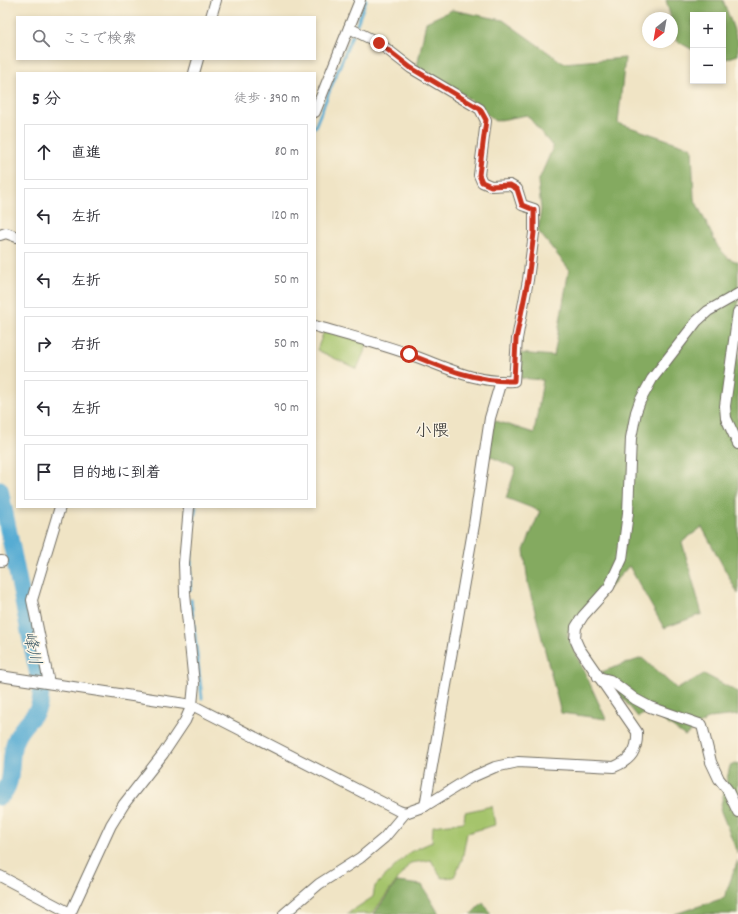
<!DOCTYPE html>
<html lang="ja">
<meta charset="utf-8">
<style>
:root{--surface:#fff;--page:#f2f2f3;--text:#2b2b33;--muted:#7c7c81;--line:#e1e1e2}
body{margin:0;font-family:Dekko,"Klee One",sans-serif;background:var(--page);color:var(--text)}
.controls{position:absolute;right:12px;top:12px;display:grid;overflow:hidden;border-radius:0px;box-shadow:0 2px 6px #0003}
.controls button{width:36px;height:36px;display:grid;place-items:center;padding:0;border:0;border-bottom:1px solid var(--line);background:var(--surface);color:var(--text);font:20px sans-serif}
.compass{position:absolute;left:642px;top:12px;width:36px;height:36px;border-radius:50%;background:var(--surface);box-shadow:0 2px 6px #0003;rotate:211deg}
.stop{position:absolute;width:12px;height:12px;margin:-9px;border:3px solid #c8321e;border-radius:50%;background:#fff}
.stop.end{background:#c8321e;border-color:#fff;box-shadow:0 1px 4px #0008}
.list{margin:0;padding:0;list-style:none}
h2{display:flex;justify-content:space-between;align-items:center;height:52px;margin:0;padding:0 16px;font-size:17px}
h2 small{font-size:13px;font-weight:400;color:var(--muted)}
.list li{display:grid;grid-template-columns:26px 1fr auto;gap:12px;align-items:center;box-sizing:border-box;height:56px;margin:0 8px 8px;padding:0 8px;border:1px solid var(--line);border-radius:0px}
.list b{display:block;font-size:15px;white-space:nowrap}
.list em{font-size:13px;font-style:normal;color:var(--muted)}
.icon{flex:none;width:22px;height:22px;fill:none;stroke:currentColor;stroke-width:2;stroke-linecap:round;stroke-linejoin:round}
.map{position:relative;flex:none;width:738px;height:914px;overflow:hidden}
.search{position:absolute;background:var(--surface);box-shadow:0 2px 6px #0003;left:16px;top:16px;width:300px;height:44px;display:flex;align-items:center;gap:10px;box-sizing:border-box;padding:0 14px;border-radius:0px;color:var(--muted);font-size:15px}
.panel{position:absolute;background:var(--surface);box-shadow:0 2px 6px #0003;left:16px;top:72px;width:300px;height:436px;border-radius:0px}
.map>svg:first-child{display:block}
.green{fill:#a5c46c;stroke:#68784c}
.forest{fill:#84aa60;stroke:#586a46}
.lines{fill:none;stroke-linecap:round;stroke-linejoin:round}
.stream{stroke:#56acd3;stroke-width:3}
.river{stroke:#56acd3;stroke-width:17}
.minor-casing{stroke:#706c61;stroke-width:12}
.minor{stroke:#fff;stroke-width:10}
.route{stroke:#c8321e;stroke-width:5}
.labels{text-anchor:middle;stroke-width:3;stroke-linejoin:round;paint-order:stroke}
.neighbourhood-label{font-size:17px;fill:#2b2b2b;stroke:#fcf5e5}
.water-label{font-size:17px;font-style:italic;fill:#3a5866;stroke:#fcf5e5}
</style>
<div class="map">
<svg width="738" height="914" viewBox="0 0 738 914">
<rect width="100%" height="100%" fill="#fcf5e5"/>
<filter id="ink" filterUnits="userSpaceOnUse"><feTurbulence type="fractalNoise" baseFrequency=".025" numOctaves="2"/><feDisplacementMap in="SourceGraphic" scale="8" xChannelSelector="R" yChannelSelector="G"/><feConvolveMatrix kernelMatrix="1 2 1 2 8 2 1 2 1" color-interpolation-filters="sRGB"/></filter>
<filter id="wash" filterUnits="userSpaceOnUse"><feTurbulence type="fractalNoise" baseFrequency=".012" numOctaves="4" result="noise"/><feDisplacementMap in="SourceGraphic" scale="16" xChannelSelector="R" yChannelSelector="G"/><feGaussianBlur stdDeviation="0.9" result="paint"/><feColorMatrix in="noise" values="0 0 0 0 0 0 0 0 0 0 0 0 0 0 0 0 0 1.4 0 .05"/><feComposite in="paint" operator="in"/></filter>
<g filter="url(#wash)">
<rect width="100%" height="100%" fill="#f0e4c5"/>
<g class="green">
<polygon points="325,328 369,340 357,369 317,350"/>
<polygon points="492,806 495,825 467,833 462,860 454,877 442,878 431,860 410,863 372,914 347,914 373,897 375,886 410,852 432,842 433,826 464,822 465,812"/>
</g>
<g class="forest">
<polygon points="666,0 723,0 738,41 738,55 723,60 723,15 693,15 693,50 677,41"/>
<polygon points="452,10 503,20 563,63 625,58 618,123 692,148 694,198 718,247 728,258 738,262 738,594 702,527 682,542 702,614 664,628 629,566 567,634 606,719 561,713 528,584 524,550 540,511 506,498 516,468 487,455 493,420 534,433 543,380 520,378 518,353 554,356 569,269 538,231 541,209 538,182 553,147 527,115 495,121 464,95 417,67 426,22"/>
<polygon points="642,658 677,689 704,674 738,692 738,715 709,718 685,736 650,711 638,717 601,672"/>
<polygon points="738,763 738,854 720,809 730,766"/>
<polygon points="738,860 738,914 675,914 724,898"/>
<polygon points="397,882 422,885 439,914 374,914"/>
<polygon points="483,902 491,914 471,914"/>
</g>
<g class="lines">
<g class="stream">
<polyline points="357,24 366,0"/>
<polyline points="315,127 352,36"/>
<polyline points="190,590 192,532 196,507"/>
<polyline points="191,600 202,698"/>
</g>
<path class="river" d="M0,489l41,201c0,30 -17,27 -26,51 -7,17 1,43 -15,56"/>
</g>
</g>
<g filter="url(#ink)">
<g class="lines">
<defs>
<g id="minor">
<polyline points="211,17 216,0"/>
<polyline points="194,73 198,59"/>
<polyline points="315,112 360,0"/>
<polyline points="0,235 6,233 17,237"/>
<polyline points="738,312 725,406 726,418 738,444"/>
<path d="M315,326c31,9 63,17 94,28 37,13 64,29 105,27l3,-42 11,-59 6,-47v-24l-12,-4 -5,-16 -7,-4 -19,1 -9,-4 -3,-7 7,-54 -6,-12 -69,-41 -32,-25 -30,-15"/>
<polyline points="0,561 2,561"/>
<polyline points="0,676 192,705 399,811 405,813"/>
<polyline points="598,677 610,680 635,699 650,707 702,725 711,762 719,779 727,789 738,812"/>
<polyline points="49,683 32,600 60,507"/>
<polyline points="425,806 474,525 490,418 501,381"/>
<polyline points="0,876 70,913"/>
<polyline points="70,914 111,825 124,804 163,754 185,721 192,705 194,684 185,594 184,563 189,507"/>
<path d="M284,914l35,-30 41,-26 24,-20 21,-25 20,-7 45,-28 25,-11 23,-5 96,5c17,-7 24,-17 23,-35l-58,-84 -4,-9 1,-12 7,-11 26,-29 13,-28 6,-46 3,-75 5,-26 4,-11 12,-22 45,-58 11,-10 30,-17"/>
</g>
</defs>
<use href="#minor" class="minor-casing"/>
<use href="#minor" class="minor"/>
</g>
</g>
<g class="lines" filter="url(#ink)">
<path class="route" d="M379,43l32,25 69,41 6,11 -7,55 3,7 9,4 19,-1 7,4 5,16 12,5v23l-6,47 -12,59 -2,42c-37,1 -71,-13 -105,-27"/>
</g>
<g class="labels">
<g class="neighbourhood-label">
<text x="432" y="436">小隈</text>
</g>
<g class="water-label">
<text transform="translate(33 648) rotate(78)" y="6">峰川</text>
</g>
</g>
</svg>
<div class="controls">
<button>+</button>
<button>−</button>
</div>
<svg class="compass" viewBox="-18 -18 36 36"><path d="M0-13l5 13h-10z" fill="#e53935"/><path d="M0 13l5-13h-10z" fill="#7c7c81"/></svg>
<div class="stop" style="left:409px;top:354px"></div>
<div class="stop end" style="left:379px;top:43px"></div>
<div class="search"><svg class="icon" aria-label="search" viewBox="0 0 24 24"><circle cx="10" cy="10" r="6"/><path d="M15 15l6 6"/></svg>ここで検索</div>
<section class="panel">
<h2>5 分<small>徒歩 · 390 m</small></h2>
<ul class="list">
<li><svg class="icon" aria-label="ahead" viewBox="0 0 24 24"><path d="M12 20V5M6 11l6-6 6 6"/></svg><div><b>直進</b></div><em>80 m</em></li>
<li><svg class="icon" aria-label="left" viewBox="0 0 24 24"><path d="M17 20v-9H6M10 6l-5 5 5 5"/></svg><div><b>左折</b></div><em>120 m</em></li>
<li><svg class="icon" aria-label="left" viewBox="0 0 24 24"><path d="M17 20v-9H6M10 6l-5 5 5 5"/></svg><div><b>左折</b></div><em>50 m</em></li>
<li><svg class="icon" aria-label="right" viewBox="0 0 24 24"><path d="M7 20v-9h11M14 6l5 5-5 5"/></svg><div><b>右折</b></div><em>50 m</em></li>
<li><svg class="icon" aria-label="left" viewBox="0 0 24 24"><path d="M17 20v-9H6M10 6l-5 5 5 5"/></svg><div><b>左折</b></div><em>90 m</em></li>
<li><svg class="icon" aria-label="arrive" viewBox="0 0 24 24"><path d="M6 21V4h12l-3 4 3 4H6"/></svg><div><b>目的地に到着</b></div></li>
</ul>
</section>
</div>
